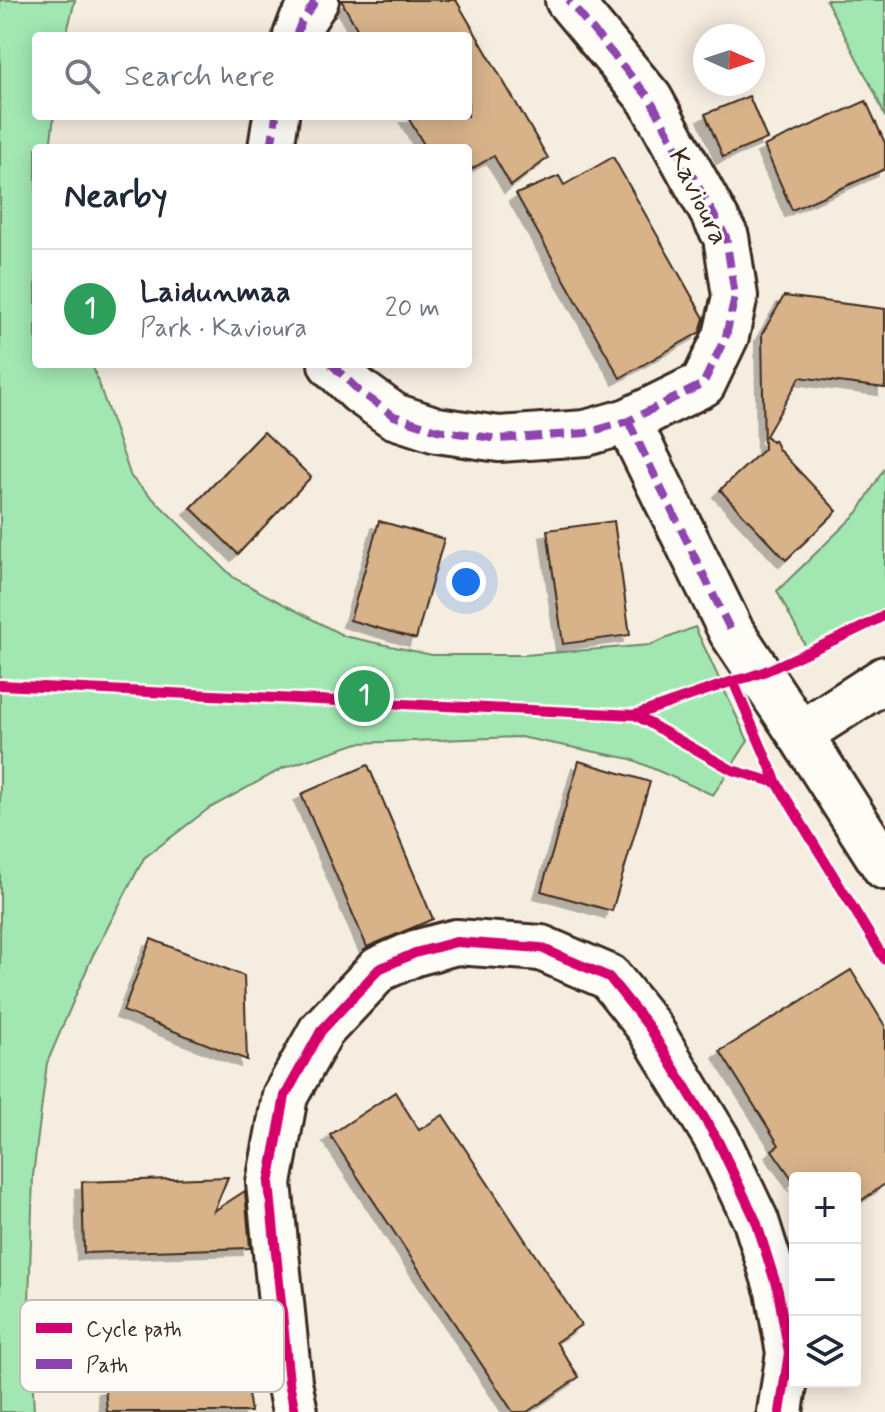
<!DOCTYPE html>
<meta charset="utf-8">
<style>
:root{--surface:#fff;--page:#f2f2f3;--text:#1f2937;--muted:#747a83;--line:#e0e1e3;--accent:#3b2a1e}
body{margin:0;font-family:Mynerve,sans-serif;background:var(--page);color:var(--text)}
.controls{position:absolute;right:24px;bottom:24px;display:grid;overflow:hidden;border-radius:8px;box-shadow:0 4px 20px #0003}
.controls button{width:72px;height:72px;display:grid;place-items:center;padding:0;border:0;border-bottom:2px solid var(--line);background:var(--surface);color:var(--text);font:40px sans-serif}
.compass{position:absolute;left:693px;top:24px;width:72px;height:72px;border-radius:50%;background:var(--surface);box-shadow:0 4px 20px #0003;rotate:93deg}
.you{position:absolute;left:466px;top:582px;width:28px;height:28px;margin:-20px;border:6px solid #fff;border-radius:50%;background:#1a73e8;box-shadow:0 0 0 12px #1a73e833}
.badge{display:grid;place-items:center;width:52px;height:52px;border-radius:50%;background:var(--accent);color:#fff;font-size:26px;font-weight:700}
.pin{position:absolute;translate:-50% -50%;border:4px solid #fff;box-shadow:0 2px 8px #0006}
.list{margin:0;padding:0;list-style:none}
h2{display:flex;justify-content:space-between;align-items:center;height:104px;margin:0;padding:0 32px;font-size:34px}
h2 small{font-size:26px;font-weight:400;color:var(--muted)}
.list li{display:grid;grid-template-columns:52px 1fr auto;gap:24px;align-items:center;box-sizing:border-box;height:120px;padding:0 32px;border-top:2px solid var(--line)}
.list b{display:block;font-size:30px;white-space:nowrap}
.list p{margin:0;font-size:26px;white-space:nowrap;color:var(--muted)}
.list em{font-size:26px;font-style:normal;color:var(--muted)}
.icon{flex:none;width:44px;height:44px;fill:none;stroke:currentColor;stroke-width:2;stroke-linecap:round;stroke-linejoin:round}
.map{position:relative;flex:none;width:885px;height:1412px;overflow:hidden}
.search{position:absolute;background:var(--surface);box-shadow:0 4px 20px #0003;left:32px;top:32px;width:440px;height:88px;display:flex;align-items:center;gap:20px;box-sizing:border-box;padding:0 28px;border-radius:8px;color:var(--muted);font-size:30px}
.panel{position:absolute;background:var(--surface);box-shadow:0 4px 20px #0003;left:32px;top:144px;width:440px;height:224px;border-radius:8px}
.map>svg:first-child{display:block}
.green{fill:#a2e7b2;stroke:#6e8868;stroke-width:2}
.building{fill:#d8b38a;stroke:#3b2a1e;stroke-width:2;filter:url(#shadow)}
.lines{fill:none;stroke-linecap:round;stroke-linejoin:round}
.minor-casing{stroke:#3b2a1e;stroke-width:50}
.minor{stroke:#fdfcf7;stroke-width:44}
.quiet{stroke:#8e44ad;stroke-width:8;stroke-dasharray:16 8;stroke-linecap:butt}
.cycleway-casing{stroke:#fdfcf7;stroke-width:15}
.cycleway{stroke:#d6006c;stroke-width:10}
.labels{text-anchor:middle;stroke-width:6;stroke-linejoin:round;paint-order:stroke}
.street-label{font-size:28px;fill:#3b2a1e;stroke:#fdfcf7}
.key{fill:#fdfcf7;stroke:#c3bdb6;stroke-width:2}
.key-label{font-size:22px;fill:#3b2a1e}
</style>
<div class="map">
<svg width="885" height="1412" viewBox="0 0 885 1412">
<defs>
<filter id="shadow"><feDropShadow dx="-7" dy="7" stdDeviation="0" flood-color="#0004"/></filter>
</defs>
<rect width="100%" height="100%" fill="#f6ede1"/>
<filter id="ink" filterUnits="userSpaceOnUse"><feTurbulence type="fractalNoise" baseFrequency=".0125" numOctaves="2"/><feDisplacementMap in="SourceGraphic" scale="16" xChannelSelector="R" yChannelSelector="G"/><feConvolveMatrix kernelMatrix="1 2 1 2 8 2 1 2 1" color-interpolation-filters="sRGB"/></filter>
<g filter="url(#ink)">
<g class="green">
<polygon points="0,0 75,0 66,36 36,36 36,116 54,116 50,148 36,148 36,364 92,364 131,477 234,578 344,636 432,655 524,655 650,645 695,627 748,741 713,795 631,759 520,737 358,743 283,768 208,809 144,858 92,957 47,1063 33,1176 29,1303 34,1412 0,1412"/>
<polygon points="826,0 885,0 885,117 875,93"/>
<polygon points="885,467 885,615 858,631 808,651 777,591 858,512"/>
</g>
<g class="building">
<polygon points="341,0 456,0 548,158 511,186 494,156 468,171 468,148 426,148 407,116 468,116 468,36 361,36"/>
<polygon points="749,96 767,139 723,157 705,114"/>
<polygon points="866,101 885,143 885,169 792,210 764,146"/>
<polygon points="613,157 704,318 700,332 620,378 516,194 559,176 564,185"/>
<polygon points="784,296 885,309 885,388 800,377 766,436 772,442 774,440 779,450 837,511 786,560 720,490 764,449 762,334"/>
<polygon points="264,432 311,477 238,554 191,508"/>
<polygon points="379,521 444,539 416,639 350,620"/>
<polygon points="614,521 630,635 563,644 547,530"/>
<polygon points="579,761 650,782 612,911 541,891"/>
<polygon points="368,765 433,919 367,947 301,794"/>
<polygon points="151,939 244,976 247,1060 123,1011"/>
<polygon points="851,970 885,1026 885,1184 855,1205 855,1178 795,1178 795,1183 772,1150 779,1145 720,1051"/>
<polygon points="395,1092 419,1130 443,1115 581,1325 556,1342 579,1377 527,1412 513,1412 330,1135"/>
<polygon points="228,1177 214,1211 245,1191 250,1248 84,1253 82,1182"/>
<polygon points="243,1364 251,1412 107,1412 105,1387"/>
</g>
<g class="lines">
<defs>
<g id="minor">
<polyline points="296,36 301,23 316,0"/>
<polyline points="271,148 276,116"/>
<polyline points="331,364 359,391 394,416 437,430 499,439 586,433 628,421 703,384 726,336 735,296 726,237 650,99 568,0"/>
<polyline points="628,421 731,631 800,734"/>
<polyline points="885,679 800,734 885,867"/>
<polyline points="295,1412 289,1382 269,1183 285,1096 321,1031 379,969 415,953 456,942 541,948 609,977 649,1027 717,1139 756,1221 778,1291 789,1353 780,1412"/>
</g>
</defs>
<use href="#minor" class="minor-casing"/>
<use href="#minor" class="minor"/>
<g class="quiet">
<polyline points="296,36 301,23 316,0"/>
<polyline points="271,148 276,116"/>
<polyline points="331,364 359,391 394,416 437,430 499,439 586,433 628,421 703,384 726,336 735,296 726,237 650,99 568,0"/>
<polyline points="628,421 731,631"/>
</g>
<defs>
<g id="cycleway">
<path d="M885,615c-24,14 -49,24 -75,36 -28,12 -47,24 -77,30l44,102 108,177"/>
<polyline points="0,685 635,715 732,770 777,783"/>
<polyline points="635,715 733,681"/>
<polyline points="295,1412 289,1382 269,1183 285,1096 321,1031 379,969 415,953 456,942 541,948 609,977 649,1027 717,1139 756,1221 778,1291 789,1353 780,1412"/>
</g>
</defs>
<use href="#cycleway" class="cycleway-casing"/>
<use href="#cycleway" class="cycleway"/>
</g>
</g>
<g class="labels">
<g class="street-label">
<text transform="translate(700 196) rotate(64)" y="10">Kavioura</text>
</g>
</g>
<rect x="20" y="1300" width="264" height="92" rx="12" class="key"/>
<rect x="36" y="1323" width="36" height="10" fill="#d6006c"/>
<rect x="36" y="1359" width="36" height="10" fill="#8e44ad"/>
<g class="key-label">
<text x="86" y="1336">Cycle path</text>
<text x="86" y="1372">Path</text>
</g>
</svg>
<div class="controls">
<button>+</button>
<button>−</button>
<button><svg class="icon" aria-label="layers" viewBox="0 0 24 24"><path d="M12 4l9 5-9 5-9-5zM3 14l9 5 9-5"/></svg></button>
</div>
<svg class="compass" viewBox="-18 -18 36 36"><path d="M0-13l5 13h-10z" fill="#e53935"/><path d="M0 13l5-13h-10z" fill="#747a83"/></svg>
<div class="you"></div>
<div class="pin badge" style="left:364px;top:696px;background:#2e9e5b">1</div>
<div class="search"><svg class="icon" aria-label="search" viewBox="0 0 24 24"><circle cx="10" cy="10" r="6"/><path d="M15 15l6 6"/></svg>Search here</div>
<section class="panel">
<h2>Nearby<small></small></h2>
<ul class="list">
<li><span class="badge" style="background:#2e9e5b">1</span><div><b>Laidunmaa</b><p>Park · Kavioura</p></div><em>20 m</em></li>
</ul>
</section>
</div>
